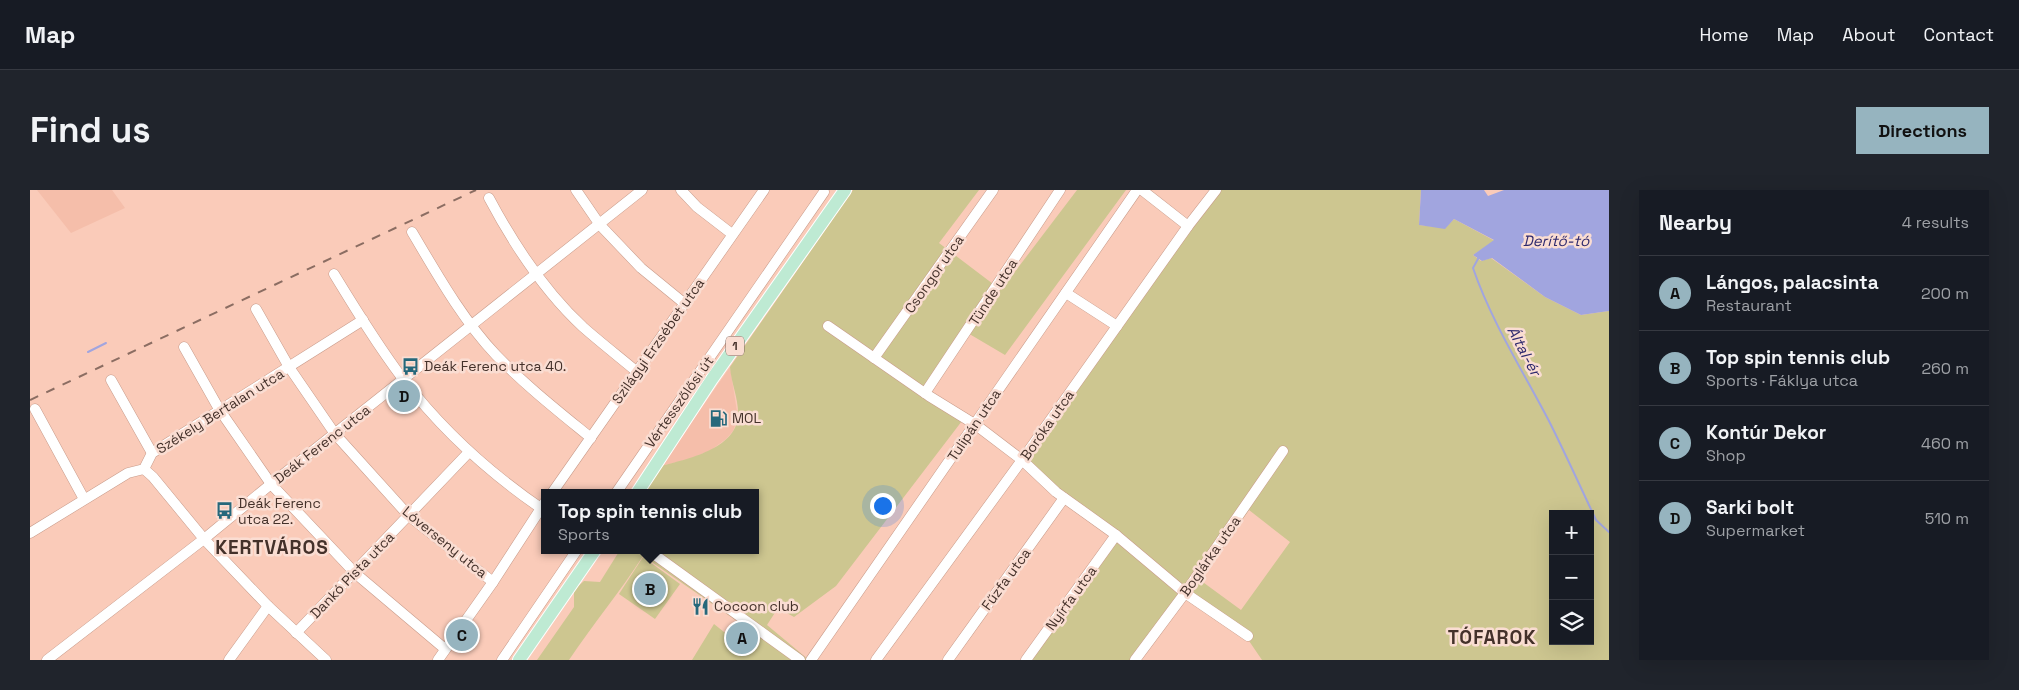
<!DOCTYPE html>
<meta charset="utf-8">
<style>
:root{--surface:#171b24;--page:#20242c;--text:#f1f3f6;--muted:#9ea1a6;--line:#363941;--accent:#96b4bf}
body{margin:0;font-family:"Space Grotesk",sans-serif;background:var(--page);color:var(--text)}
.controls{position:absolute;right:15px;bottom:15px;display:grid;overflow:hidden;border-radius:0px;box-shadow:0 5px 20px #0002}
.controls button{width:45px;height:45px;display:grid;place-items:center;padding:0;border:0;border-bottom:1px solid var(--line);background:var(--surface);color:var(--text);font:25px sans-serif}
.you{position:absolute;left:852px;top:315px;width:18px;height:18px;margin:-12px;border:4px solid #fff;border-radius:50%;background:#1a73e8;box-shadow:0 0 0 8px #1a73e833}
.badge{display:grid;place-items:center;width:32px;height:32px;border-radius:50%;background:var(--accent);color:#111;font-size:16px;font-weight:700}
.pin{position:absolute;translate:-50% -50%;border:2px solid #fff;box-shadow:0 1px 5px #0006}
.popup{position:absolute;left:511px;top:299px;width:218px;height:65px;box-sizing:border-box;display:grid;place-content:center;border-radius:0px;background:var(--surface);filter:drop-shadow(0 1px 4px #0005);font-size:16px;white-space:nowrap;color:var(--muted)}
.popup b{font-size:19px;color:var(--text)}
.popup::after{content:'';position:absolute;left:50%;top:100%;margin-left:-10px;border:10px solid transparent;border-top-color:var(--surface)}
.list{margin:0;padding:0;list-style:none}
h2{display:flex;justify-content:space-between;align-items:center;height:65px;margin:0;padding:0 20px;font-size:21px}
h2 small{font-size:16px;font-weight:400;color:var(--muted)}
.list li{display:grid;grid-template-columns:32px 1fr auto;gap:15px;align-items:center;box-sizing:border-box;height:75px;padding:0 20px;border-top:1px solid var(--line)}
.list b{display:block;font-size:19px;white-space:nowrap}
.list p{margin:0;font-size:16px;white-space:nowrap;color:var(--muted)}
.list em{font-size:16px;font-style:normal;color:var(--muted)}
.icon{flex:none;width:28px;height:28px;fill:none;stroke:currentColor;stroke-width:2;stroke-linecap:round;stroke-linejoin:round}
.map{position:relative;flex:none;width:1579px;height:470px;overflow:hidden;border-radius:0px}
header{display:flex;align-items:center;gap:30px;box-sizing:border-box;height:70px;padding:0 25px;background:var(--surface);border-bottom:1px solid var(--line)}
header strong{font-size:24px}
nav{display:flex;gap:28px;margin-inline-start:auto;font-size:18px}
.intro{display:flex;align-items:center;justify-content:space-between;box-sizing:border-box;height:120px;padding:0 30px}
h1{margin:0;font-size:35px}
.button{padding:12px 22px;border-radius:0px;background:var(--accent);color:#111;font-size:18px;font-weight:700}
main{display:flex;gap:30px;padding:0 30px}
aside{flex:1;background:var(--surface);border-radius:0px;box-shadow:0 5px 20px #0002}
.map>svg:first-child{display:block}
.built{fill:#f5beaa}
.green{fill:#cdc690;fill-rule:evenodd}
.water{fill:#a1a5df}
.lines{fill:none;stroke-linecap:round;stroke-linejoin:round}
.stream{stroke:#a1a5df;stroke-width:2}
.minor-casing{stroke:#c89b8a;stroke-width:11}
.major-casing{stroke:#fff;stroke-width:14}
.minor{stroke:#fff;stroke-width:10}
.major{stroke:#beead3;stroke-width:12}
.rail{stroke:#8b6d62;stroke-width:2;stroke-dasharray:9 9;stroke-linecap:butt}
.labels{text-anchor:middle;stroke-width:5;stroke-linejoin:round;paint-order:stroke}
.shield{fill:#faddd2;stroke:#7b655c;stroke-width:1}
.shield-label{font-size:12px;font-weight:bold;fill:#44312a}
.street-label{font-size:14px;fill:#44312a;stroke:#faddd2}
.poi-label{font-size:14px;fill:#44312a;stroke:#faddd2;text-anchor:start}
.water-label{font-size:15px;font-style:italic;fill:#2f2a6e;stroke:#faddd2}
.district-label{font-size:19px;font-weight:bold;letter-spacing:1px;fill:#44312a;stroke:#faddd2}
</style>
<header>
<strong>Map</strong>
<nav><a>Home</a><a>Map</a><a>About</a><a>Contact</a></nav>
</header>
<div class="intro"><h1>Find us</h1><a class="button">Directions</a></div>
<main>
<div class="map">
<svg width="1579" height="470" viewBox="0 0 1579 470">
<rect width="100%" height="100%" fill="#facbb9"/>
<g class="built">
<polygon points="7,0 82,0 95,18 41,43"/>
<polygon points="700,177 708,228 703,241 696,249 681,260 660,269 631,276"/>
</g>
<g class="green">
<path d="M823,0h126l-40,53 62,47 76,-100h49l-121,165 -39,-23 -42,56 41,29 -129,169 -42,31 -16,-9 -11,17 42,35h-117l22,-36 20,16 10,-14 -101,-70c-23,36 -50,68 -74,104h-32l37,-53v-17l10,-9 16,1 20,-32h135v-57l-45,-2 -66,2 17,-27c26,-7 75,-17 77,-50 1,-17 -7,-33 -8,-49z"/>
<path d="M1181,0h210l-2,35 26,3 9,-9 41,22 -22,14 8,6 10,-3 54,39 36,18 28,-4v349h-347l-15,-22 -63,-42 -46,64h-111l89,-125 -94,-75zM1219,320l41,32 -49,68 -41,-30zM1523,324h37v127h-37z"/>
<polygon points="613,367 650,394 625,429 589,404"/>
</g>
<polygon class="water" points="1391,0 1454,0 1458,6 1474,0 1579,0 1579,121 1551,125 1515,107 1462,68 1452,71 1443,65 1464,50 1424,29 1415,39 1389,35"/>
<g class="lines">
<g class="stream">
<path d="M1449,67l-6,11c19,55 50,103 77,155 16,32 31,65 46,97l13,12"/>
<polyline points="58,162 76,153"/>
</g>
<defs>
<g id="minor">
<polyline points="546,0 570,35 611,78 655,114"/>
<polyline points="651,0 667,17 702,44"/>
<polyline points="1112,0 1158,36"/>
<path d="M459,8c25,47 54,92 94,129 17,15 35,29 53,44"/>
<path d="M382,42c25,42 50,87 84,123 29,30 62,56 95,83"/>
<path d="M304,84c22,36 44,72 69,105 39,51 89,96 142,132"/>
<polyline points="1036,103 1087,136"/>
<polyline points="226,119 259,177 305,244 379,326 463,392"/>
<polyline points="798,136 899,206 946,235 992,270 1026,302 1086,345 1155,403 1218,446"/>
<polyline points="154,157 189,219 241,294 325,383 415,459"/>
<polyline points="844,168 963,0"/>
<polyline points="81,190 122,263"/>
<polyline points="895,203 1030,0"/>
<polyline points="5,219 54,309"/>
<polyline points="114,279 123,287 174,349 238,416 296,470"/>
<polyline points="522,303 734,0"/>
<polyline points="586,303 794,2"/>
<polyline points="0,343 98,283 114,279 122,263 333,130"/>
<polyline points="618,360 770,470"/>
<polyline points="266,443 439,262"/>
<polyline points="17,470 174,349 241,294 612,0"/>
<polyline points="199,470 238,416"/>
<polyline points="408,470 463,392 515,312"/>
<polyline points="472,470 547,360"/>
<polyline points="781,470 1107,0"/>
<polyline points="846,470 992,270 1158,36 1186,0"/>
<polyline points="918,470 1034,308"/>
<polyline points="996,470 1086,345"/>
<polyline points="1105,470 1155,403 1253,261"/>
</g>
<g id="major">
<polyline points="607,303 682,189 815,0"/>
<polyline points="489,470 565,360"/>
</g>
</defs>
<use href="#minor" class="minor-casing"/>
<use href="#major" class="major-casing"/>
<use href="#minor" class="minor"/>
<use href="#major" class="major"/>
<polyline class="rail" points="0,210 446,0"/>
</g>
<defs>
<symbol id="bus-bare" viewBox="-9 -9 18 18"><path d="M-5-6H5V4H4V6H2V4H-2V6H-4V4H-5ZM-3.5-4V0h7V-4ZM-3.5 1.2v1.5H-2V1.2ZM2 1.2v1.5H3.5V1.2Z" fill="#26687b" stroke="#faddd2" stroke-width="2.5" paint-order="stroke"/></symbol>
<symbol id="fuel-bare" viewBox="-9 -9 18 18"><path d="M-5.5-6h7V0h2V4h1.3V-2.5L3-4.5l.8-.8L6-3V5H2.5V1h-1V6h-7ZM-4.2-4.7v3.2H.2V-4.7Z" fill="#26687b" stroke="#faddd2" stroke-width="2.5" paint-order="stroke"/></symbol>
<symbol id="restaurant-bare" viewBox="-9 -9 18 18"><path d="M-5-6h1v4h1v-4h1v4h1v-4h1v5L-1.5 .5V6h-2V.5L-5-1ZM5-6V6H3V1.5H1.5Q1.5-4 5-6Z" fill="#26687b" stroke="#faddd2" stroke-width="2.5" paint-order="stroke"/></symbol>
</defs>
<g fill-rule="evenodd">
<use href="#bus-bare" x="368" y="164" width="25" height="25"/>
<use href="#fuel-bare" x="676" y="216" width="25" height="25"/>
<use href="#bus-bare" x="182" y="308" width="25" height="25"/>
<use href="#restaurant-bare" x="658" y="404" width="25" height="25"/>
</g>
<g class="labels">
<rect class="shield" x="696" y="146.5" width="18" height="19" rx="4"/>
<g class="shield-label">
<text x="705" y="160">1</text>
</g>
<g class="street-label">
<text transform="translate(904 84) rotate(-55)" y="5">Csongor utca</text>
<text transform="translate(963 102) rotate(-57)" y="5">Tünde utca</text>
<text transform="translate(628 151) rotate(-55)" y="5">Szilágyi Erzsébet utca</text>
<text transform="translate(649 212) rotate(-55)" y="5">Vértesszőlősi út</text>
<text transform="translate(190 221) rotate(-32)" y="5">Székely Bertalan utca</text>
<text transform="translate(944 235) rotate(-56)" y="5">Tulipán utca</text>
<text transform="translate(1017 235) rotate(-55)" y="5">Boróka utca</text>
<text transform="translate(292 254) rotate(-38)" y="5">Deák Ferenc utca</text>
<text transform="translate(415 352) rotate(39)" y="5">Lóverseny utca</text>
<text transform="translate(1180 366) rotate(-55)" y="5">Boglárka utca</text>
<text transform="translate(322 385) rotate(-46)" y="5">Dankó Pista utca</text>
<text transform="translate(976 389) rotate(-54)" y="5">Fűzfa utca</text>
<text transform="translate(1041 408) rotate(-54)" y="5">Nyírfa utca</text>
</g>
<g class="poi-label">
<text x="394" y="181">Deák Ferenc utca 40.</text>
<text x="702" y="233">MOL</text>
<text x="208" y="318">Deák Ferenc<tspan x="208" dy="16">utca 22.</tspan></text>
<text x="684" y="421">Cocoon club</text>
</g>
<g class="water-label">
<text x="1526" y="56">Derítő-tó</text>
<text transform="translate(1494 161) rotate(62)" y="5">Által-ér</text>
</g>
<g class="district-label">
<text x="242" y="364">KERTVÁROS</text>
<text x="1462" y="454">TÓFAROK</text>
</g>
</g>
</svg>
<div class="controls">
<button>+</button>
<button>−</button>
<button><svg class="icon" aria-label="layers" viewBox="0 0 24 24"><path d="M12 4l9 5-9 5-9-5zM3 14l9 5 9-5"/></svg></button>
</div>
<div class="you"></div>
<div class="pin badge" style="left:712px;top:448px">A</div>
<div class="pin badge" style="left:620px;top:399px">B</div>
<div class="popup"><b>Top spin tennis club</b>Sports</div>
<div class="pin badge" style="left:432px;top:445px">C</div>
<div class="pin badge" style="left:374px;top:206px">D</div>
</div>
<aside>
<h2>Nearby<small>4 results</small></h2>
<ul class="list">
<li><span class="badge">A</span><div><b>Lángos, palacsinta</b><p>Restaurant</p></div><em>200 m</em></li>
<li><span class="badge">B</span><div><b>Top spin tennis club</b><p>Sports · Fáklya utca</p></div><em>260 m</em></li>
<li><span class="badge">C</span><div><b>Kontúr Dekor</b><p>Shop</p></div><em>460 m</em></li>
<li><span class="badge">D</span><div><b>Sarki bolt</b><p>Supermarket</p></div><em>510 m</em></li>
</ul>
</aside>
</main>
